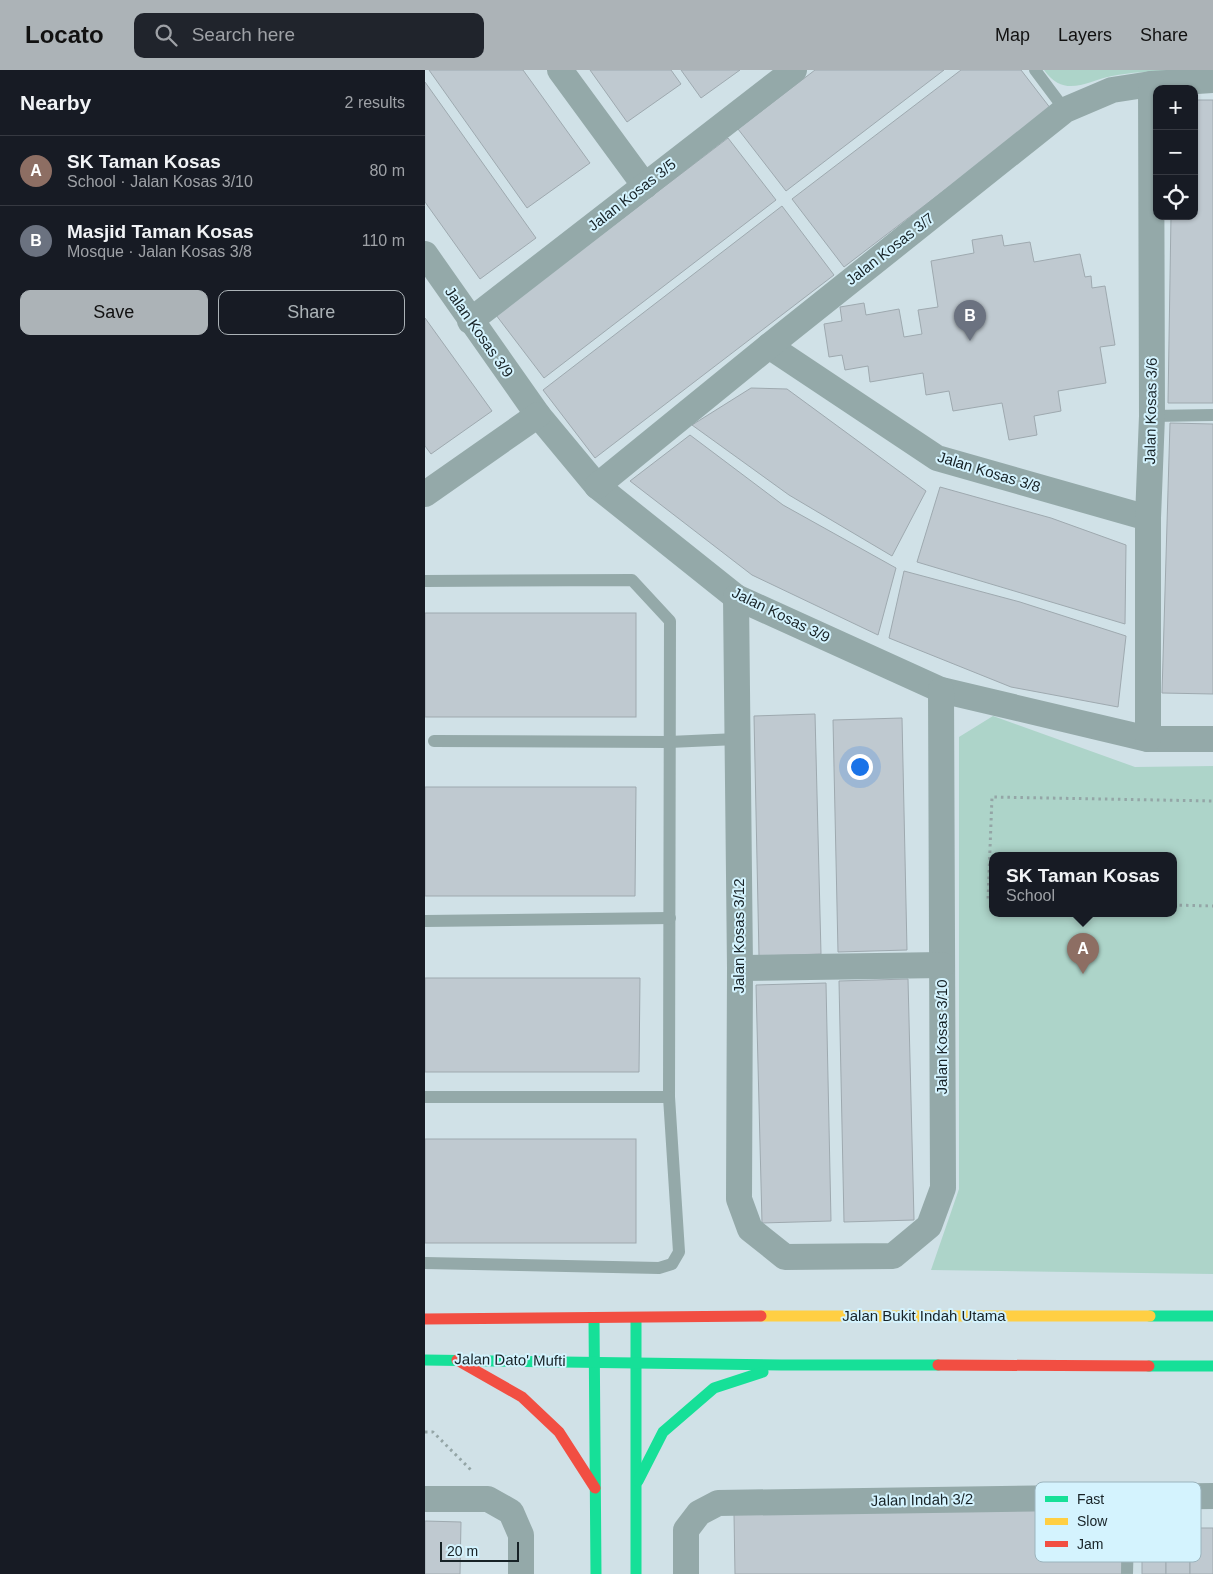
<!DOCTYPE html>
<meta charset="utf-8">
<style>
:root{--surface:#171b24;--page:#20242c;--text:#f1f3f6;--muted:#9ea1a6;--line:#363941;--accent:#acb3b7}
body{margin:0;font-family:Helvetica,sans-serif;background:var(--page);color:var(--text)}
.controls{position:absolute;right:15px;top:15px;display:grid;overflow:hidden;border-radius:10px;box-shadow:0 1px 4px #0004}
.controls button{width:45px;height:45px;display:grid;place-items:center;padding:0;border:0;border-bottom:1px solid var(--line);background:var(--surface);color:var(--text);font:25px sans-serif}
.scale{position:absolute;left:15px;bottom:12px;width:79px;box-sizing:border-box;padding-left:5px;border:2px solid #172226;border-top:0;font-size:14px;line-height:18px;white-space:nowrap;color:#172226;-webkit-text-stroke:4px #d4f3fe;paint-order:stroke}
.you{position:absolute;left:434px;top:696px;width:18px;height:18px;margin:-12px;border:4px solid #fff;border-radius:50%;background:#1a73e8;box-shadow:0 0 0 8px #1a73e833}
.badge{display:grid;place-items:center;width:32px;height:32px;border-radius:50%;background:var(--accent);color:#fff;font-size:16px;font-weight:700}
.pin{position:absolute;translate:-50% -41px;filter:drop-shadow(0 1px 2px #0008)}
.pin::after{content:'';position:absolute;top:26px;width:18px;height:15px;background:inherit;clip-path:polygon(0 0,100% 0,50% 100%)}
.popup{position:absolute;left:564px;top:782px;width:188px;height:65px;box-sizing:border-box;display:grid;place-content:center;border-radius:10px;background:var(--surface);filter:drop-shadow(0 1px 4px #0005);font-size:16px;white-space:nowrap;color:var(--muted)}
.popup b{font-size:19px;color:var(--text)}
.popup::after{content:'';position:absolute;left:50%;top:100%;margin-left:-10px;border:10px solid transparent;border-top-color:var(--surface)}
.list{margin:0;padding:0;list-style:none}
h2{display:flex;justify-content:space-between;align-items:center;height:65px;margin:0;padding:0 20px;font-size:21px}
h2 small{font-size:16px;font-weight:400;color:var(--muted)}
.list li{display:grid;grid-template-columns:32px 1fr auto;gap:15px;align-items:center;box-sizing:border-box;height:70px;padding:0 20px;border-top:1px solid var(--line)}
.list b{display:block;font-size:19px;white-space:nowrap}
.list p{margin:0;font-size:16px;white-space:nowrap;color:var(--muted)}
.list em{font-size:16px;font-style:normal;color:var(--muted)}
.actions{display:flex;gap:10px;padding:15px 20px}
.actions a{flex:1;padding:11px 0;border:1px solid var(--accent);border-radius:10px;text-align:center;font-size:18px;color:var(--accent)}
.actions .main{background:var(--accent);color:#111}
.icon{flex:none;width:28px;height:28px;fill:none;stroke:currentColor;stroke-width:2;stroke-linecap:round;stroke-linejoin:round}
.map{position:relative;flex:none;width:788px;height:1504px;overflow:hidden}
header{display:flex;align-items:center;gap:30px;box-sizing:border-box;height:70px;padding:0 25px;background:var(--accent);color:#111}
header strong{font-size:24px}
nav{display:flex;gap:28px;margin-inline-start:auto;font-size:18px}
.search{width:350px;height:45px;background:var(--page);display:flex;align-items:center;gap:12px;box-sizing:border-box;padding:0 18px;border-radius:10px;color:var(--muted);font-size:19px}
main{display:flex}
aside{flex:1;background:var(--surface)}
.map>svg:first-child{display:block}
.green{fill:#add4c9;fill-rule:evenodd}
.building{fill:#bfc9d0;stroke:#9ea9af}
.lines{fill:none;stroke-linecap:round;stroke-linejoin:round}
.path{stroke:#94a5a6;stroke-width:3;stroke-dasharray:2.5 4;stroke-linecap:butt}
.lane{stroke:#94a9a9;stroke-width:12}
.street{stroke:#94a9a9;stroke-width:26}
.fast{stroke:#16e098;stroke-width:11}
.slow{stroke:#ffcf43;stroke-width:11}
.jam{stroke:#f24e42;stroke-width:11}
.labels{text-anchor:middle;stroke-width:4;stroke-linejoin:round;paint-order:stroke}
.street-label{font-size:15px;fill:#172226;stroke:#d4f3fe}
.key{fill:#d4f3fe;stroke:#9bb4bd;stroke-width:1}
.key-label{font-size:14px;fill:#172226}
</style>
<header>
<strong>Locato</strong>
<div class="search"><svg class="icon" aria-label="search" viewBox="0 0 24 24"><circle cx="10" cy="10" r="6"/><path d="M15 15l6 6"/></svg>Search here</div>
<nav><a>Map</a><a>Layers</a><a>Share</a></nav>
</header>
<main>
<aside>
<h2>Nearby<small>2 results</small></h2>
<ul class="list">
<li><span class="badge" style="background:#8d6e63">A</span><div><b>SK Taman Kosas</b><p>School · Jalan Kosas 3/10</p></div><em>80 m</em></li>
<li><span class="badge" style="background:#6b7280">B</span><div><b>Masjid Taman Kosas</b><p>Mosque · Jalan Kosas 3/8</p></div><em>110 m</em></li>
</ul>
<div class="actions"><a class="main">Save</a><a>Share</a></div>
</aside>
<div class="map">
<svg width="788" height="1504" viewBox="0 0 788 1504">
<rect width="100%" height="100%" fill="#d0e1e7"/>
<g class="green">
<path d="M619,0h127c-20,2 -40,2 -59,6 -26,5 -47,23 -68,-6z"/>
<path d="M568,646l142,51 78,-1v508l-282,-4 28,-81v-452zM748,785v58h-180v-58z"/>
</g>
<g class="building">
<polygon points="4,0 98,0 165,93 102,138"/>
<polygon points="165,0 246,0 256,14 202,52"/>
<polygon points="256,0 315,0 276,28"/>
<polygon points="390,0 519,0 361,121 313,59"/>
<polygon points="536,0 596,0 626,39 419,197 367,129"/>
<polygon points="0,12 111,168 55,209 0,132"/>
<polygon points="769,30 788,30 788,333 743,333 746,146 769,146"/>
<polygon points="303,68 351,130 119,308 71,245"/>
<polygon points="357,136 409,205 170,388 118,320"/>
<polygon points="577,165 579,176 605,172 609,192 655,184 660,207 666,206 667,218 680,216 690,275 675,277 681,313 633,321 636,341 609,346 612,365 584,370 577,333 528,341 524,321 501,325 498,303 445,312 443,296 420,300 417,285 404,287 399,254 417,251 415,237 439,233 441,245 474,239 479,267 497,264 493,240 513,237 506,191 549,183 547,170"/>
<polygon points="0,248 67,341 6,384 0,376"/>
<polygon points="326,318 362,319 501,421 467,486 364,425 267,355"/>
<polygon points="745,353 788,354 788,624 737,623"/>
<polygon points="265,365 358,435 471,498 453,565 327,505 205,411"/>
<polygon points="515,417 626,448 701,475 700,554 492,492"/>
<polygon points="479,501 595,532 701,566 693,637 586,617 464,568"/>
<rect x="0" y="543" width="211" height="104"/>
<polygon points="390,644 396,884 334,886 329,646"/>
<polygon points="477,648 482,880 413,882 408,650"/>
<polygon points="0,717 211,717 210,826 0,826"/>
<polygon points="0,908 215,908 214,1002 0,1002"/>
<polygon points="483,909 489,1150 419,1152 414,911"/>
<polygon points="401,913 406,1151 337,1153 331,915"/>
<rect x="0" y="1069" width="211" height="104"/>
<polygon points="696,1435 697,1504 310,1504 309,1444"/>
<polygon points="0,1451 36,1452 35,1504 0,1504"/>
<rect x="717" y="1458" width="24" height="46"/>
<rect x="741" y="1458" width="24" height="46"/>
<rect x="765" y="1458" width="23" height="46"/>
</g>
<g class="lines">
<g class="path">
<polyline points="568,830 563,830 567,727 788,731"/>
<polyline points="748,835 788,836"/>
<polyline points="0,1362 8,1362 48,1402"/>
</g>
<g class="lane">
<polyline points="610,0 640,40"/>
<polyline points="727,346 788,345"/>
<polyline points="0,511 207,510 245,551 244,1027 254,1182 247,1194 234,1198 0,1193"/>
<polyline points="9,671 244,672 312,669"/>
<polyline points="0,851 245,848"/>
<polyline points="0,1027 244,1027"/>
<polyline points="702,1504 704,1428"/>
</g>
<g class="street">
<polyline points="135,0 220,116"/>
<polyline points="0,184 113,345 172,416 311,527 516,620 723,669 788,669"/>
<polyline points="45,251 369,0"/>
<polyline points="344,276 512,388 723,448"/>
<polyline points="172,416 344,276 640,40 687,20 726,14 788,10"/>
<polyline points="0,424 113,345"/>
<polyline points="311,527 315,898 314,1129 325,1159 360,1187 468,1186 504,1156 518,1118 516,620"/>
<polyline points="723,669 723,448 727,346 726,14"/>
<polyline points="315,898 517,895"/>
<polyline points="0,1429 63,1429 86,1442 96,1465 96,1504"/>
<polyline points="261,1504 261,1460 274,1443 293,1433 788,1426"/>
</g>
<g class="fast">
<polyline points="725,1246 788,1246"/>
<polyline points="169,1248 171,1504"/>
<polyline points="211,1248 211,1504"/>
<polyline points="0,1290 356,1295 513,1295"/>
<polyline points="724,1296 788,1296"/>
<polyline points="213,1411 238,1362 289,1318 338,1302"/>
</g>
<polyline class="slow" points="336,1246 725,1246"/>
<g class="jam">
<polyline points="0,1249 336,1246"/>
<polyline points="32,1290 97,1327 134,1362 170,1418"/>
<polyline points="513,1295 724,1296"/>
</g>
</g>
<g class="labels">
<g class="street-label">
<text transform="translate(207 125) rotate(-38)" y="5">Jalan Kosas 3/5</text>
<text transform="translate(465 179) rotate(-38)" y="5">Jalan Kosas 3/7</text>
<text transform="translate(54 262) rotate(55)" y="5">Jalan Kosas 3/9</text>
<text transform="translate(726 341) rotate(-89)" y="5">Jalan Kosas 3/6</text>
<text transform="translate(564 402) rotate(17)" y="5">Jalan Kosas 3/8</text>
<text transform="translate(356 545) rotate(26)" y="5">Jalan Kosas 3/9</text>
<text transform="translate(314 866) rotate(-90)" y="5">Jalan Kosas 3/12</text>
<text transform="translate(517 967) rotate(-90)" y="5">Jalan Kosas 3/10</text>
<text x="499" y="1251">Jalan Bukit Indah Utama</text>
<text transform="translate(85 1290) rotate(1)" y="5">Jalan Dato' Mufti</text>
<text transform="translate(497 1430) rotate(-1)" y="5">Jalan Indah 3/2</text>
</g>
</g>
<rect x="610" y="1412" width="166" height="80" rx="8" class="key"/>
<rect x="620" y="1426" width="23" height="6" fill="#16e098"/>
<rect x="620" y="1448" width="23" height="7" fill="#ffcf43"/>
<rect x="620" y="1471" width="23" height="6" fill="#f24e42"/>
<g class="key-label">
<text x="652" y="1434">Fast</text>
<text x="652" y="1456">Slow</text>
<text x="652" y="1479">Jam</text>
</g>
</svg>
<div class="controls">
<button>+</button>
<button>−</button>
<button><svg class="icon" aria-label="locate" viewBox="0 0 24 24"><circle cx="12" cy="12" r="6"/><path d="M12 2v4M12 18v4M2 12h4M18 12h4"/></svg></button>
</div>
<div class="scale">20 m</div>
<div class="you"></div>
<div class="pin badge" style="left:658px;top:904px;background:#8d6e63">A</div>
<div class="popup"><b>SK Taman Kosas</b>School</div>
<div class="pin badge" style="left:545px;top:271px;background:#6b7280">B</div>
</div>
</main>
